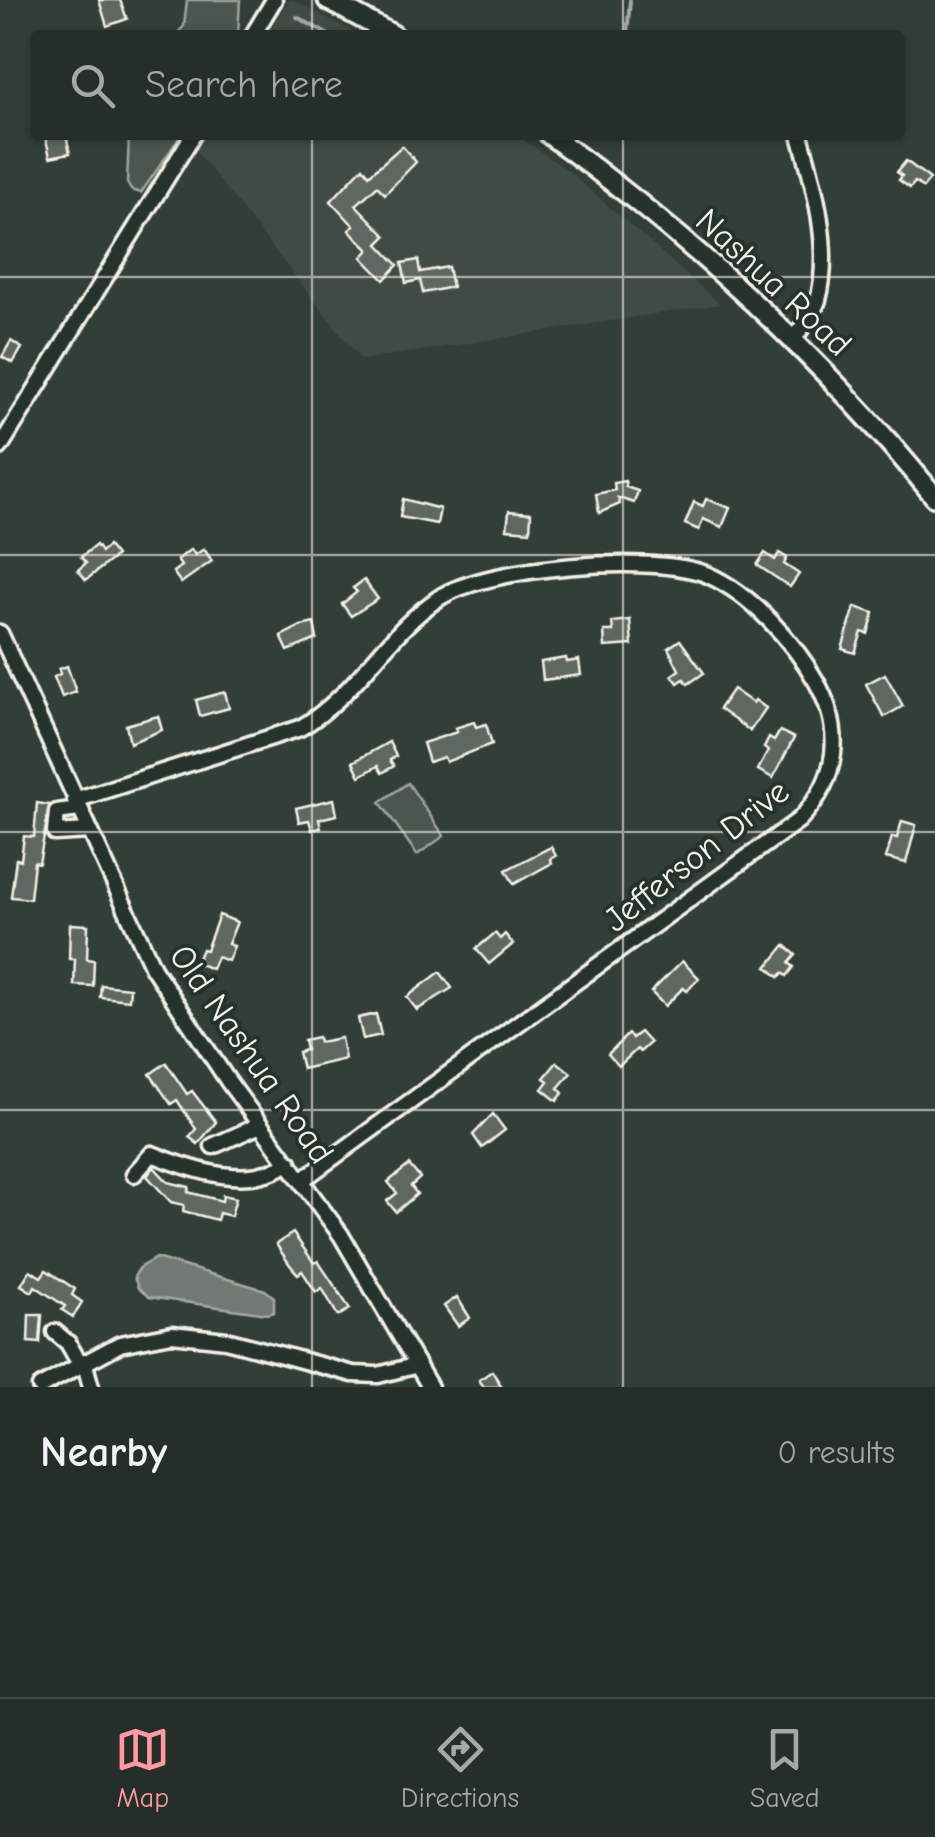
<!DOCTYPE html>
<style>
:root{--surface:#262e2a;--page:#2e3632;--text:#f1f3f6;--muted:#a4a8a8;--line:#424a47;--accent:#ff9aa2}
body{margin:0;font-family:"Comic Neue",sans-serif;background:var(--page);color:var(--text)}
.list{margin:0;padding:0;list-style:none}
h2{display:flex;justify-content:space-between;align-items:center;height:130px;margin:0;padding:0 40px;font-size:42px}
h2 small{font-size:32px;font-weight:400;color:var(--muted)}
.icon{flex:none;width:55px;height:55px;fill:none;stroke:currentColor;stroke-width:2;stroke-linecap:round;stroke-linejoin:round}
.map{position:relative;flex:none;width:935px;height:1387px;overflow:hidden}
.search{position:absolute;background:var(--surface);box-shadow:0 2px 8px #0004;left:30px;right:30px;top:30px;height:110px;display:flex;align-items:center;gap:25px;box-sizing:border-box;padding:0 35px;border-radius:10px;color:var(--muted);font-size:38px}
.sheet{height:310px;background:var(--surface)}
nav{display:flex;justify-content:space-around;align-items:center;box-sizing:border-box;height:140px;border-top:2px solid var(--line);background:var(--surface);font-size:28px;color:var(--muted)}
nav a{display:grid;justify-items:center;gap:5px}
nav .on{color:var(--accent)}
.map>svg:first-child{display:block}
.built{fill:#404b44}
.green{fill:#4c564f;stroke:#a0a49c;stroke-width:2.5}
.water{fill:#727972;stroke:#a6a9a1;stroke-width:2.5}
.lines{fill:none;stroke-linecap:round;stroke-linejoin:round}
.stream{stroke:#a6a9a1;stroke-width:4}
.building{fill:#5f6861;stroke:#f4f1e8;stroke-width:2.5}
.minor-casing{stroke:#f4f1e8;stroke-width:21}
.major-casing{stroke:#f4f1e8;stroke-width:25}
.minor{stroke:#26332d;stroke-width:14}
.major{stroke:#26332d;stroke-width:18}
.grid{fill:none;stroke:#f4f1e8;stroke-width:2.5;stroke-opacity:0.55}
.labels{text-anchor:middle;stroke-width:8;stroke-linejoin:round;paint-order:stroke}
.street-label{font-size:35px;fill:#f4f1e8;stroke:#26332d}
</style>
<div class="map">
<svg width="935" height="1387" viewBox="0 0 935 1387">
<rect width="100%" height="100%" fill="#323e38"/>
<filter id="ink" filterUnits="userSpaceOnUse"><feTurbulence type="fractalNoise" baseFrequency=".01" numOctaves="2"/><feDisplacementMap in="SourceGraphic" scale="20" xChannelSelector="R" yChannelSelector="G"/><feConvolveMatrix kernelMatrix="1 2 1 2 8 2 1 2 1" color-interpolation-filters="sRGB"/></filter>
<g filter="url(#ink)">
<g class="built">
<polygon points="289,0 294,0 359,35 266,35"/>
<polygon points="201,135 517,135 567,170 720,304 361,360 193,147"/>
</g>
<g class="green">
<polygon points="187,0 240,0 238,35 176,35 184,26"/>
<polygon points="129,135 181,135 141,193 131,190 127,183"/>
<polygon points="408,783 444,836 417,855 380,802"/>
</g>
<polygon class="water" points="156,1258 265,1290 274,1297 274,1312 267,1314 149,1297 138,1288 134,1277 140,1267"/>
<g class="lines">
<g class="stream">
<polyline points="297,17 329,35"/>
<polyline points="627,35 630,0"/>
</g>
</g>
<g class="building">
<polygon points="99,0 120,0 127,19 107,26"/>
<polygon points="45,135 66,135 70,153 50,157"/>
<polygon points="402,146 416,162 385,194 377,186 356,205 386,236 378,244 398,265 384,280 362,257 369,250 349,230 354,226 331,201 363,167 369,175"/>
<polygon points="906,161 930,179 923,188 915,182 910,188 899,180 902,176 897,172"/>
<polygon points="418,260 420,272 448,267 452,287 423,293 420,280 406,283 402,263"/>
<polygon points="11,341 22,348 13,363 2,357"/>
<polygon points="625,481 626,487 638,491 634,503 618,498 620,504 599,513 596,494 615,490 614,483"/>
<polygon points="403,499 440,509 437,524 400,517"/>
<polygon points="706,499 730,508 722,527 703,519 699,530 685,524 694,502 703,506"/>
<polygon points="509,511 531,513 530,531 507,529"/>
<polygon points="96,545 101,552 108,546 116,556 86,580 78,570 86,563 81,557"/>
<polygon points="191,549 195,555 204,549 212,561 181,583 173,572 181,566 177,560"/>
<polygon points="765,553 775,560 779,553 787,558 784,564 799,574 790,587 757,565"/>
<polygon points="364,580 378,599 351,616 342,604 357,592 353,588"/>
<polygon points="855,607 874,613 868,634 862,632 855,653 842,649"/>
<polygon points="630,620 632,645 605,647 604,631 613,631 612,622"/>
<polygon points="314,623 317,639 288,651 281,636 301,626"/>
<polygon points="680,640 704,673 688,684 684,679 678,683 672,675 679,670 668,648"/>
<polygon points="566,658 567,662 579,660 581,675 543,680 541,662"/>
<polygon points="67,666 76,692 62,697 54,677 60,674 59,669"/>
<polygon points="885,674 903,706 884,717 866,684"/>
<polygon points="733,689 753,703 755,700 766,708 750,731 719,709"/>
<polygon points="225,692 229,708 200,716 196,700"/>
<polygon points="158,716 162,730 130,743 126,725"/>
<polygon points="474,722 476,727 486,724 492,744 446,762 444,757 429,762 423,743 457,732 455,728"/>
<polygon points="780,731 794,738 773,778 758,770 768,751 764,748 769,738 774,741"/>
<polygon points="389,742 396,756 390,760 394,766 382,773 378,766 360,776 353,762"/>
<polygon points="334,799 337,815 319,819 321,828 312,830 309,820 299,822 296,808"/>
<polygon points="37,803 50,805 39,863 34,862 30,899 11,897 16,859 21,860 24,836 34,837"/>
<polygon points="902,821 916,825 906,863 886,858 892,837 897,838"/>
<polygon points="551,847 556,856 550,859 552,863 514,884 506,870"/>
<polygon points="219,915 237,922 228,944 234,946 228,961 217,957 212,969 196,963 202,949 206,950"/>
<polygon points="70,924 88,925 87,959 94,960 93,986 74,985 75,959 69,959"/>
<polygon points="495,933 500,939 505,934 513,944 489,964 476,949"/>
<polygon points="785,945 796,955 789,963 794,967 787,976 783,973 779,977 767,967"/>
<polygon points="682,961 699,978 687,991 683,988 665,1006 651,992"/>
<polygon points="440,972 452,988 417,1010 407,997"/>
<polygon points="101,985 130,988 129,1000 100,997"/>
<polygon points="376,1014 381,1035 363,1039 358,1018"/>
<polygon points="640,1032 650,1043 640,1052 637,1049 619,1066 608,1054 628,1034 632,1038"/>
<polygon points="318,1037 319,1042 341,1038 345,1059 302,1069 298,1052 306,1050 304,1040"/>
<polygon points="557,1062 571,1073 558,1088 563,1093 557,1101 542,1089 548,1081 544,1078"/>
<polygon points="166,1063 187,1094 192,1091 216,1122 198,1144 189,1137 196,1129 177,1100 171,1104 150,1074"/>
<polygon points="493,1114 505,1130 482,1148 473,1135"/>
<polygon points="409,1165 420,1178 411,1186 417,1194 396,1212 387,1201 397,1193 388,1182"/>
<polygon points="154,1167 168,1182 189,1187 188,1192 222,1201 223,1195 236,1198 231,1216 219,1213 217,1220 183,1211 184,1205 171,1202 147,1176"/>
<polygon points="293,1233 314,1263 318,1261 350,1309 338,1316 322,1288 316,1292 302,1271 298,1274 290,1265 276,1244"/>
<polygon points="30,1270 41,1277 46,1270 75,1289 72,1295 82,1302 73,1317 62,1310 65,1306 35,1286 32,1292 21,1285"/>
<polygon points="457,1297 470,1318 458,1326 444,1306"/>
<polygon points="29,1315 42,1315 40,1343 28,1342"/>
<polygon points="492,1371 502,1387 484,1387 479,1380"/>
</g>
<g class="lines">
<defs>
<g id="minor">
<polyline points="253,35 274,0"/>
<path d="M793,340c8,-12 21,-27 25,-40 14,-51 -4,-116 -18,-165"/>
<polyline points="0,447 193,135"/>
<polyline points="0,633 153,968 228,1081 341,1235 430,1387"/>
<path d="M75,800l225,-72c56,-32 86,-95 139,-130 47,-32 217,-45 269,-23 43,19 85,66 108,106 28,50 23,98 -17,139l-497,360"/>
<polyline points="79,809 57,812 55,833 89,831"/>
<polyline points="213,1146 260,1125"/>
<path d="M134,1174l18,-20c40,16 97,37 137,8"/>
<polyline points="55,1332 68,1343 80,1364"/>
<polyline points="84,1361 91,1387"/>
<polyline points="40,1387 120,1344 172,1334 226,1340 353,1374 378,1375 418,1365"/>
</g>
<g id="major">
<polyline points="328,0 393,35"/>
<path d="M550,135c143,104 274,225 385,362"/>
</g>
</defs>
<use href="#minor" class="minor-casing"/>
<use href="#major" class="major-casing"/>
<use href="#minor" class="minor"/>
<use href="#major" class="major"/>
</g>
</g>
<path class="grid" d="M312,0v35M623,0v35M312,135v1252M623,135v1252M0,277h935M0,555h935M0,832h935M0,1110h935"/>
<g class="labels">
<g class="street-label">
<text transform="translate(774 282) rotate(43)" y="12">Nashua Road</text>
<text transform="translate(696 855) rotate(-38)" y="12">Jefferson Drive</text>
<text transform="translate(252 1054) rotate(55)" y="12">Old Nashua Road</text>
</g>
</g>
</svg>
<div class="search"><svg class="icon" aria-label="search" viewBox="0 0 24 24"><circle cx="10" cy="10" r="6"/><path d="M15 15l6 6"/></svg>Search here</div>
</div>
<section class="sheet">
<h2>Nearby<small>0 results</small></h2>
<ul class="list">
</ul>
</section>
<nav>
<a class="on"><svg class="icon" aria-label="map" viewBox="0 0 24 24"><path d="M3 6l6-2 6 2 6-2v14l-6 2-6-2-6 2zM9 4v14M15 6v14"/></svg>Map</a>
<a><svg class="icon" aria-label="directions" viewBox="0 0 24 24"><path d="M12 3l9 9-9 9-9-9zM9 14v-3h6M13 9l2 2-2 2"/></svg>Directions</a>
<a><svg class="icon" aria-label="saved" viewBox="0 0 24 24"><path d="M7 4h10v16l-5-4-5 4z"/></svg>Saved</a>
</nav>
